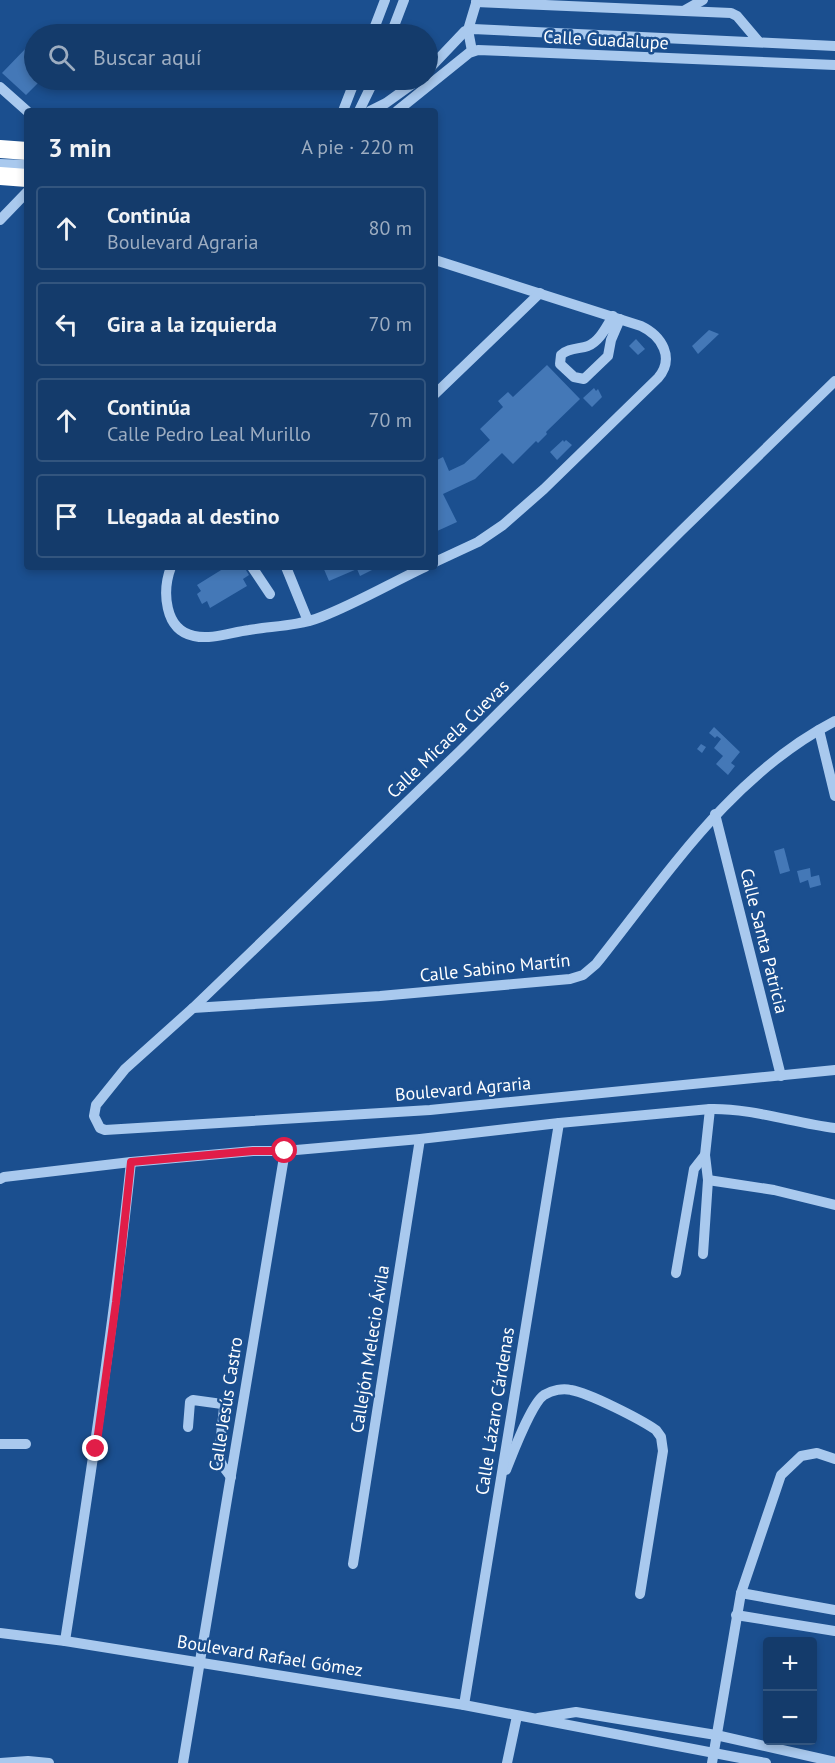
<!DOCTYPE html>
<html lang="es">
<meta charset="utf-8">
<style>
:root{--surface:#143b6b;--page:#214673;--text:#f1f3f6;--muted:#9dadc1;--line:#33557e}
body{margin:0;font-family:"PT Sans",sans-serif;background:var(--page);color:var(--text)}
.controls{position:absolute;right:18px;bottom:18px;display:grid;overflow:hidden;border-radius:6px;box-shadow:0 3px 9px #0003}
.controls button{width:54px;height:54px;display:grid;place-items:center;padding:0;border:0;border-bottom:2px solid var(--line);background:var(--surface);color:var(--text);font:30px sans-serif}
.stop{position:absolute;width:18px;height:18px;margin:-14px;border:4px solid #e11d48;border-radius:50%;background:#fff}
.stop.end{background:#e11d48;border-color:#fff;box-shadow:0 2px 6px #0008}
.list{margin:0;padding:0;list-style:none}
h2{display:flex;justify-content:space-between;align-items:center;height:78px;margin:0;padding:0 24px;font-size:26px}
h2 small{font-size:20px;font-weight:400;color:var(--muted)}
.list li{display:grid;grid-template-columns:39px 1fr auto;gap:18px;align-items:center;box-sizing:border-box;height:84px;margin:0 12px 12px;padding:0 12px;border:2px solid var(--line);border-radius:6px}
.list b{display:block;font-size:22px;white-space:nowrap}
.list p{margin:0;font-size:20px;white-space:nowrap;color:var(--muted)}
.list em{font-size:20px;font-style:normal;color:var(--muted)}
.icon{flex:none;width:33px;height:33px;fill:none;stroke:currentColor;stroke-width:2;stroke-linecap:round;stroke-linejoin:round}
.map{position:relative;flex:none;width:835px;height:1763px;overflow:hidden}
.search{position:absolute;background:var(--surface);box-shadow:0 3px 9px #0003;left:24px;top:24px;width:414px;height:66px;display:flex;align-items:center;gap:15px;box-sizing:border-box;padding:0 21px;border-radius:33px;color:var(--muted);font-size:22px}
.panel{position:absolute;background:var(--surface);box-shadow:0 3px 9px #0003;left:24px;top:108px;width:414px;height:462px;border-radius:6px}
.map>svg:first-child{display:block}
.building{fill:#4478b7}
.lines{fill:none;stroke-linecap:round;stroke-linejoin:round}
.minor{stroke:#a9c9ee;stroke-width:10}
.highway{stroke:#fff;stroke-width:18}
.route{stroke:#e11d48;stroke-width:8}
.labels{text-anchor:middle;stroke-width:5;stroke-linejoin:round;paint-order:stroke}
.street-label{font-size:18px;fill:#fff;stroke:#1b4f8f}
</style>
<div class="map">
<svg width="835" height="1763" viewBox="0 0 835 1763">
<rect width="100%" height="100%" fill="#1b4f8f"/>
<g class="building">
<polygon points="29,45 34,50 34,80 41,80 26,95 2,73"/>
<polygon points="709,330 719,334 698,354 692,346"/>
<polygon points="636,339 645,349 638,355 629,346"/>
<polygon points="547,365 580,399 546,432 547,434 538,443 536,441 513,464 502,453 475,479 443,494 457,522 435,532 435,461 443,457 449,471 464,464 490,440 480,429 503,407 498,401 508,392 513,397"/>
<polygon points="594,388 596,391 598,389 602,397 592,407 583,398"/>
<polygon points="563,440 564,442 566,440 572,445 557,460 550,452"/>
<polygon points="226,567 235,567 237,569 244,567 249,575 243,579 247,586 210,608 207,601 202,604 197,594 201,591 197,585"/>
<polygon points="323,567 378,567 360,576 357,569 329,581"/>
<polygon points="714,727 740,752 731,763 735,766 728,775 716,764 723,756 714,748 721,739 717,736 715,738 709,733"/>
<polygon points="701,744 706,747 702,753 697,749"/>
<polygon points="784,848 790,871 780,874 774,851"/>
<polygon points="810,868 811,877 819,875 821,885 810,888 808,880 800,883 797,871"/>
</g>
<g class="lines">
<g class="minor">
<polyline points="476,2 731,13 737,16 759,42"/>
<polyline points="685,10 703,0"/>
<polyline points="372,34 385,0"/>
<polyline points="391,34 404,0"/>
<polyline points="472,51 468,30 477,0"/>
<polyline points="428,70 465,31 473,29 835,46"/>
<polyline points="0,87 27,111"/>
<polyline points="343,111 355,80"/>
<polyline points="359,111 374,80"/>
<polyline points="370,111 386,103 418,80"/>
<polyline points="397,111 469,53 478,50 835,65"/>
<polyline points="0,164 27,165"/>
<polyline points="0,220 27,192"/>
<path d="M435,260l206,66c21,10 34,32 17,52l-114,111 -41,36 -25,17 -43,20"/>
<path d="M613,316c-7,11 -13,25 -25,30 -9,3 -20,2 -27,9l-1,9 14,13 10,2 24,-23 3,-16 9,-21"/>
<polyline points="835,381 681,531 460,751 193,1008 125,1069 96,1105 94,1116 100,1128 105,1130 430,1110 835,1070"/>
<polyline points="435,394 540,293"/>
<path d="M171,567c-9,24 -7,63 23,69 18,4 38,-4 55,-6 24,-4 49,-4 72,-13 36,-14 70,-34 104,-50"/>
<polyline points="252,567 270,594"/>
<polyline points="286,567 308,621"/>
<polyline points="819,730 835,796"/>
<polyline points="715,814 781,1076"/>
<path d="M193,1008l187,-12 190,-17 13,-4 13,-11c71,-89 135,-189 239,-243"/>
<path d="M0,1179l4,-2 127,-15 122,-11h32l135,-12 139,-16 151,-14c41,-1 84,14 125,19"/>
<polyline points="708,1180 774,1190 835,1205"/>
<polyline points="703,1254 708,1180 705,1155 710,1109"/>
<polyline points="676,1273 694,1169 705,1155"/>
<polyline points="188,1427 190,1402 193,1400 222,1404 224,1408 219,1454 222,1465 231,1477"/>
<polyline points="0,1444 26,1444"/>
<path d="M506,1470c7,-17 25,-66 38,-75 8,-5 19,-7 27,-5 18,3 69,29 85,40l5,7 2,14 -23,143"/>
<polyline points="353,1564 420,1139"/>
<polyline points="741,1593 835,1610"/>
<polyline points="736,1615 835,1631"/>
<polyline points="0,1633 65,1641 464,1705 766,1763"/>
<path d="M65,1641c25,-160 49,-319 66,-479"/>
<polyline points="464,1705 559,1123"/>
<polyline points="538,1718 576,1712 716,1735 835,1762"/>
<polyline points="0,1763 28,1761 49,1763"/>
<polyline points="183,1763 285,1151"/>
<polyline points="507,1763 517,1716"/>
<polyline points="712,1763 741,1593 781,1475 801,1456 817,1453 835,1459"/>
</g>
<g class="highway">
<polyline points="0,149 27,151"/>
<polyline points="0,176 27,178"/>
</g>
</g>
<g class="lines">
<polyline class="route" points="96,1449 116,1302 131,1162 253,1151 285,1151"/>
</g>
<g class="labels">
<g class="street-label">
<text transform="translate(606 40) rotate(3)" y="6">Calle Guadalupe</text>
<text transform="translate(448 739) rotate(-44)" y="6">Calle Micaela Cuevas</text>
<text transform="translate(764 941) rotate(76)" y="6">Calle Santa Patricia</text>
<text transform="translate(495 968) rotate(-6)" y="6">Calle Sabino Martín</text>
<text transform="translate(463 1089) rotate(-5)" y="6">Boulevard Agraria</text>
<text transform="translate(370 1349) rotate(-81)" y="6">Callejón Melecio Ávila</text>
<text transform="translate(226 1404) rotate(-81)" y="6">Calle Jesús Castro</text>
<text transform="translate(495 1411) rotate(-81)" y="6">Calle Lázaro Cárdenas</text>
<text transform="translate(270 1656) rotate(9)" y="6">Boulevard Rafael Gómez</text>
</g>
</g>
</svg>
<div class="controls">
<button>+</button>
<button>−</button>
</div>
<div class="stop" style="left:285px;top:1151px"></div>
<div class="stop end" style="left:96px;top:1449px"></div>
<div class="search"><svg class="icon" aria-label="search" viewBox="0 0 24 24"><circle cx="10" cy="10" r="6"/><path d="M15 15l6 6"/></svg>Buscar aquí</div>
<section class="panel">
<h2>3 min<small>A pie · 220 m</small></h2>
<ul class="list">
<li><svg class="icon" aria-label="ahead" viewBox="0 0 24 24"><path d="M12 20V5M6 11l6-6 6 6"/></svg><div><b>Continúa</b><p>Boulevard Agraria</p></div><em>80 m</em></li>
<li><svg class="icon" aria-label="left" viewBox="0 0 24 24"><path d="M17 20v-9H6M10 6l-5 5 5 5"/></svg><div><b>Gira a la izquierda</b></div><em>70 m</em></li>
<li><svg class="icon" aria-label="ahead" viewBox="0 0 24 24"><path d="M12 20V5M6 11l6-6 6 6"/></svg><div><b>Continúa</b><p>Calle Pedro Leal Murillo</p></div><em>70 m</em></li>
<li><svg class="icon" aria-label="arrive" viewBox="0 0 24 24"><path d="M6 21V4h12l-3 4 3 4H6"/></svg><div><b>Llegada al destino</b></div></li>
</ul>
</section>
</div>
